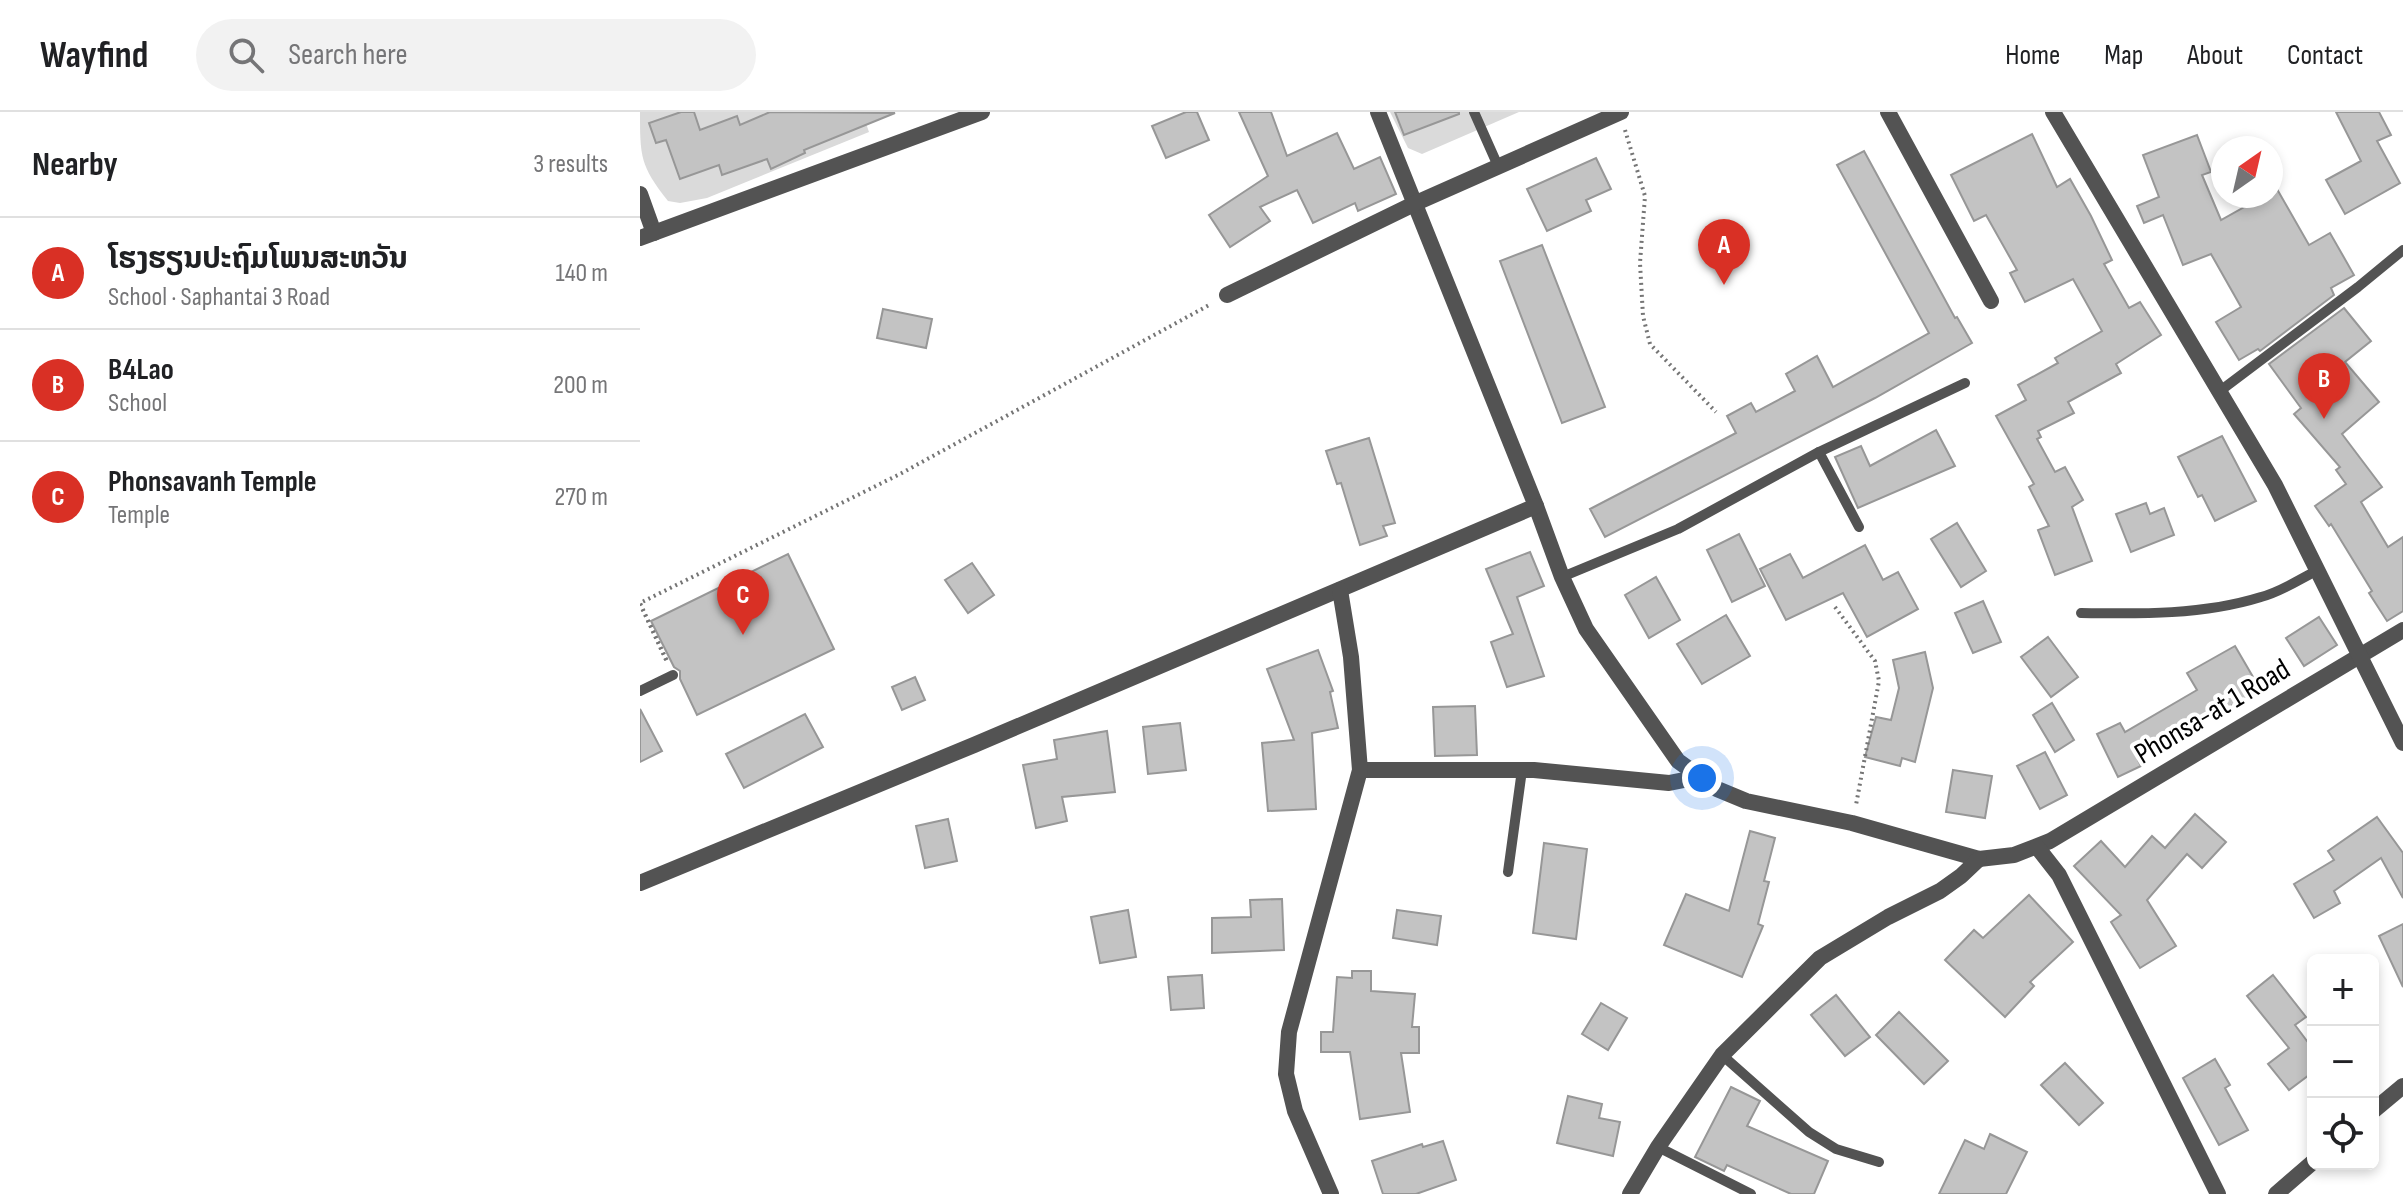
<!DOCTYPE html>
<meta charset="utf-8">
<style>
:root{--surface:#fff;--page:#f2f2f2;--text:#202124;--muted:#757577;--line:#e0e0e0;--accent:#d93025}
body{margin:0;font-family:"Sofia Sans Condensed","Noto Sans Lao",sans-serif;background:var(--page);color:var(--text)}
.controls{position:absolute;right:24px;bottom:24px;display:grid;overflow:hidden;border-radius:12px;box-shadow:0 4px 12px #0003}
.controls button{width:72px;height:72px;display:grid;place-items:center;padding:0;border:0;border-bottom:2px solid var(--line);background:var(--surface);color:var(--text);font:40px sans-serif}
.compass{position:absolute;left:1571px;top:24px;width:72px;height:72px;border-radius:50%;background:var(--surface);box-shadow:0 4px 12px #0003;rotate:34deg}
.you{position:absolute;left:1062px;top:666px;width:28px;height:28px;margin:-20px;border:6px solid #fff;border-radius:50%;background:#1a73e8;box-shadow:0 0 0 12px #1a73e833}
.badge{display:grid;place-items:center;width:52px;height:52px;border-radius:50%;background:var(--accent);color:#fff;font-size:26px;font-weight:700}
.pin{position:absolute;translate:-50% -66px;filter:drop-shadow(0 2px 4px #0008)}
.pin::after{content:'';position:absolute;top:42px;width:28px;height:24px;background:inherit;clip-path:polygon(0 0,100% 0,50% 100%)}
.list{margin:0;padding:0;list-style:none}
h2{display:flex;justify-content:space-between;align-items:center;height:104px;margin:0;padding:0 32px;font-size:34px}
h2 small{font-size:26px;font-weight:400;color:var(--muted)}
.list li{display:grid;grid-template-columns:52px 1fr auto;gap:24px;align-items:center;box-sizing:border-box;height:112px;padding:0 32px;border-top:2px solid var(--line)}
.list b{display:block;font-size:30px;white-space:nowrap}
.list p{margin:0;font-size:26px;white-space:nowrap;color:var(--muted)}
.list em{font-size:26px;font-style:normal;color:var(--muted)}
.icon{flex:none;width:44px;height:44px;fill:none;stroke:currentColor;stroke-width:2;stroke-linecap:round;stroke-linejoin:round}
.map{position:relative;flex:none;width:1763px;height:1082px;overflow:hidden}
header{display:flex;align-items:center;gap:48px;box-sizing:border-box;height:112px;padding:0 40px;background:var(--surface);border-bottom:2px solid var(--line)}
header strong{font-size:38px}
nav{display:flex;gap:44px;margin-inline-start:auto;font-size:28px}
.search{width:560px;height:72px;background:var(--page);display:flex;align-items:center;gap:20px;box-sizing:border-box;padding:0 28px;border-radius:44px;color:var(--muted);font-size:30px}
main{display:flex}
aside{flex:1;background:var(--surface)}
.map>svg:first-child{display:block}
.green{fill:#dadada}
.building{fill:#c3c3c3;stroke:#979797;stroke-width:2}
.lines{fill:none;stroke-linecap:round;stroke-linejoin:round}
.path{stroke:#757575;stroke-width:4;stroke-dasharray:2 4;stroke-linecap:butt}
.service{stroke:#535353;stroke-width:10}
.minor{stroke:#535353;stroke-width:16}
.labels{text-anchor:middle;stroke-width:8;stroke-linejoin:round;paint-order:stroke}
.street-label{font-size:30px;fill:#000;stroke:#fff}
</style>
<header>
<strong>Wayfind</strong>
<div class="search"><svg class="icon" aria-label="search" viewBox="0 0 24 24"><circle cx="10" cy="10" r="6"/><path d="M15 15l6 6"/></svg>Search here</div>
<nav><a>Home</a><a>Map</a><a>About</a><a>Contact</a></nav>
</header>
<main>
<aside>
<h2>Nearby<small>3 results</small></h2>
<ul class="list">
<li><span class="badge">A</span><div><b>ໂຮງຮຽນປະຖົມໂພນສະຫວັນ</b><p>School · Saphantai 3 Road</p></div><em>140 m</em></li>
<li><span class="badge">B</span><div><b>B4Lao</b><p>School</p></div><em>200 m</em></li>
<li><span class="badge">C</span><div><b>Phonsavanh Temple</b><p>Temple</p></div><em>270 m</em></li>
</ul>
</aside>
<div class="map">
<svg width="1763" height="1082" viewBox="0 0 1763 1082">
<rect width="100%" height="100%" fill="#fff"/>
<g class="green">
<path d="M0,0h222l7,20 -162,66 -27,5 -12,-2c-28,-35 -28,-45 -28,-89z"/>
<polygon points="750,0 879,0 782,42 768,36"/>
</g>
<g class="building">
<polygon points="41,0 54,0 60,18 97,4 100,13 130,0 255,1 164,38 165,41 131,57 127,47 82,63 79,53 40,67 26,28 16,31 9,11"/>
<polygon points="546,0 557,0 569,28 526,46 512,14"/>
<polygon points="599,0 631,0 647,44 697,21 714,57 740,45 756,82 718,99 715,91 673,111 657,78 620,95 630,109 590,135 569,103 628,64"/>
<polygon points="755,0 819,0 819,2 764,23"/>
<polygon points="1696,0 1739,0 1751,23 1737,29 1760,71 1705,102 1686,68 1721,49"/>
<polygon points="1392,22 1417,75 1430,67 1451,104 1472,148 1464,152 1489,196 1500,190 1521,223 1476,252 1481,261 1428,290 1434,301 1398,319 1401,325 1397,327 1415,360 1425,355 1443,388 1432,395 1452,449 1415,463 1398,418 1409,414 1389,375 1394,372 1356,304 1386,288 1378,273 1418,251 1415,246 1462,219 1433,167 1385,190 1370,161 1377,158 1346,103 1334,109 1311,63"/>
<polygon points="1557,23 1571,60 1562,63 1581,108 1624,84 1631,84 1631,80 1637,77 1669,133 1690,121 1714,163 1691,176 1694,183 1620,239 1618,237 1599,248 1576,210 1601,195 1571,142 1543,153 1523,103 1504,111 1497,94 1519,85 1503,43"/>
<polygon points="1224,39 1315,206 1317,205 1332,231 1235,286 965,425 950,397 1096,321 1087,304 1111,291 1116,300 1155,279 1146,262 1177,244 1193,275 1289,221 1197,53"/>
<polygon points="956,46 971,77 946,88 951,99 907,119 887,77"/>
<polygon points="902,133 965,295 922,311 860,149"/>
<polygon points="1704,196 1731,229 1705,250 1739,290 1702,322 1742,375 1721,390 1748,435 1763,425 1763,499 1747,509 1729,481 1732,479 1691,412 1689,414 1675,394 1706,372 1696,358 1700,355 1654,302 1661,296 1629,252"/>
<polygon points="243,197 292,207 286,236 237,226"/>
<polygon points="1296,318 1315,354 1218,396 1195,345 1221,334 1230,354"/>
<polygon points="1582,324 1616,389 1575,409 1562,383 1558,385 1538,345"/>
<polygon points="729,326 755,411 743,414 747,424 720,433 701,371 697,372 686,339"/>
<polygon points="1506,391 1510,402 1524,396 1534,423 1491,440 1476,402"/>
<polygon points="1317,411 1346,459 1321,475 1291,427"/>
<polygon points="1099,422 1125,474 1092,490 1067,438"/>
<polygon points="1225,433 1243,468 1258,460 1278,497 1227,525 1203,481 1146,508 1120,457 1150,442 1163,466"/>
<polygon points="890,440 904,474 877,485 904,564 867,575 851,530 873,522 846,457"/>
<polygon points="148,442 194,537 57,603 40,567 40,559 34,555 11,509"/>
<polygon points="332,451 354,483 328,501 305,468"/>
<polygon points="1016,465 1040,508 1009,526 985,483"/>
<polygon points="1343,489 1361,530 1333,541 1315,501"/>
<polygon points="1086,503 1110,544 1062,572 1037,532"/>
<polygon points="1679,505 1697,533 1664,554 1646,526"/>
<polygon points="1408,525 1438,565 1411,585 1381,545"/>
<polygon points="1595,534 1620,577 1498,648 1501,654 1478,665 1457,622 1480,611 1485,620 1557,578 1547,561"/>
<polygon points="678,538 693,579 690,580 698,616 672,621 676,697 628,699 622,631 654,628 627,557"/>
<polygon points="1285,540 1293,576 1275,650 1262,646 1260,654 1225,645 1236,605 1251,608 1259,576 1253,548"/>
<polygon points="275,565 285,588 262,598 252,575"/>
<polygon points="1412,591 1434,628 1415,640 1393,603"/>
<polygon points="835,594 837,643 795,644 793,595"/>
<polygon points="0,597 22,639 0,650"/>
<polygon points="165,602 183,635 104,676 86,642"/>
<polygon points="540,611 546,658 508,662 503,615"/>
<polygon points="467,619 475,680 422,685 427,709 396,716 383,653 417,647 414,628"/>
<polygon points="1405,640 1427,683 1400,697 1377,654"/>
<polygon points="1313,658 1352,664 1345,706 1306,700"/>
<polygon points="1555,702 1586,730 1562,756 1547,742 1507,788 1536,834 1500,856 1471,810 1481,803 1434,754 1461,729 1485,755 1512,724 1525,736"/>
<polygon points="1737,705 1763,741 1763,786 1741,746 1694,779 1700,791 1674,806 1654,772 1694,748 1688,739"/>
<polygon points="308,707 317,749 285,756 276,714"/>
<polygon points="1110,719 1135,726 1124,769 1129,770 1118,812 1123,814 1102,865 1024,833 1046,782 1089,799"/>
<polygon points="904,731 947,737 936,827 893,821"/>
<polygon points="1389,783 1433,830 1390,870 1394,874 1365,905 1305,848 1334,818 1343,826"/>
<polygon points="642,787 644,838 572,841 572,806 611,805 610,788"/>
<polygon points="488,798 496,845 460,851 451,805"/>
<polygon points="757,798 801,804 797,833 753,826"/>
<polygon points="1763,812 1763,875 1739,824"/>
<polygon points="712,859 731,859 731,879 775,882 772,915 779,915 779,941 761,941 770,1000 720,1007 710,940 681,940 681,920 693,920 697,865 712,866"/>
<polygon points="562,863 564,896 531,898 528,865"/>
<polygon points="1633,863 1666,905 1655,913 1673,937 1673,960 1649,978 1628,952 1649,936 1607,884"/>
<polygon points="1196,883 1230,925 1205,944 1171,903"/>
<polygon points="961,891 987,906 968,938 942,922"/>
<polygon points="1259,900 1308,949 1284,972 1236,923"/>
<polygon points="1575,947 1590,973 1585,976 1608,1018 1579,1033 1543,966"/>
<polygon points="1425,951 1463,991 1439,1013 1401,973"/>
<polygon points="1091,975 1120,989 1107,1014 1188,1049 1174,1082 1151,1082 1087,1053 1084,1059 1055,1045"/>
<polygon points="928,984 962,992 959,1006 980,1010 973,1044 917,1031"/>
<polygon points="1350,1022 1387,1040 1366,1082 1299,1082 1325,1028 1344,1037"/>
<polygon points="803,1029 816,1068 776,1082 743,1082 732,1049 782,1032 783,1035"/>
</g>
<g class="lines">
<g class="path">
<polyline points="985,18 1005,84 1000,151 1003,204 1010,232 1076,300"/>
<polyline points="0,492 27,549"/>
<polyline points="1195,495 1235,549 1239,569 1216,693"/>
<polyline points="26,548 0,491 260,362 571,192"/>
</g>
<g class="service">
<polyline points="834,0 858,54"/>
<polyline points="1580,279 1718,175 1763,138"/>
<polyline points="1179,340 1219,415"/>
<polyline points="922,465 1038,417 1179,340 1325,271"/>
<path d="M1441,501c60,1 122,2 180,-16 20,-5 39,-18 57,-27"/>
<polyline points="0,579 33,563"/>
<polyline points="868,760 882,658"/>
<polyline points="1672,913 1673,914"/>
<polyline points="1082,943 1169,1020 1196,1037 1239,1050"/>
<polyline points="1018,1035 1111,1082"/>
</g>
<g class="minor">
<polyline points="738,0 896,394 922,465 946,517 1038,649 1077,677 1106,689 1212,711 1339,747 1374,743 1410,729 1763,518"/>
<polyline points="1248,0 1351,189"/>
<polyline points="1413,0 1635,373 1763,631"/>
<polyline points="0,82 14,121"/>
<polyline points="0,126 342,0"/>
<polyline points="587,183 776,91 981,0"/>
<polyline points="720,658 894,658 1029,671 1059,665"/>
<polyline points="1397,735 1419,763 1578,1082"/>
<polyline points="0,771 334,633 896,394"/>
<polyline points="1733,999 1763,974"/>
<polyline points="691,1082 655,999 646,962 649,920 720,658 711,545 700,478"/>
<polyline points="990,1082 1018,1035 1082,943 1180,846 1248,805 1300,779 1321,764 1339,747"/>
<polyline points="1636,1082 1673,1050"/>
</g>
</g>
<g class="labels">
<g class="street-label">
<text transform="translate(1572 599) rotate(-31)" y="10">Phonsa-at 1 Road</text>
</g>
</g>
</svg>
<div class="controls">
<button>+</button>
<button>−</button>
<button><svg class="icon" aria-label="locate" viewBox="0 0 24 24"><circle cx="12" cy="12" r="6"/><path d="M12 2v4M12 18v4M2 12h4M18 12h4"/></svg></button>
</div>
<svg class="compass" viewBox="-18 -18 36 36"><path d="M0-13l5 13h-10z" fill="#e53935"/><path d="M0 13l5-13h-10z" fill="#757577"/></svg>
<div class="you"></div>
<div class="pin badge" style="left:1084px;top:173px">A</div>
<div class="pin badge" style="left:1684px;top:307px">B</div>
<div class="pin badge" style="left:103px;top:523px">C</div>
</div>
</main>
